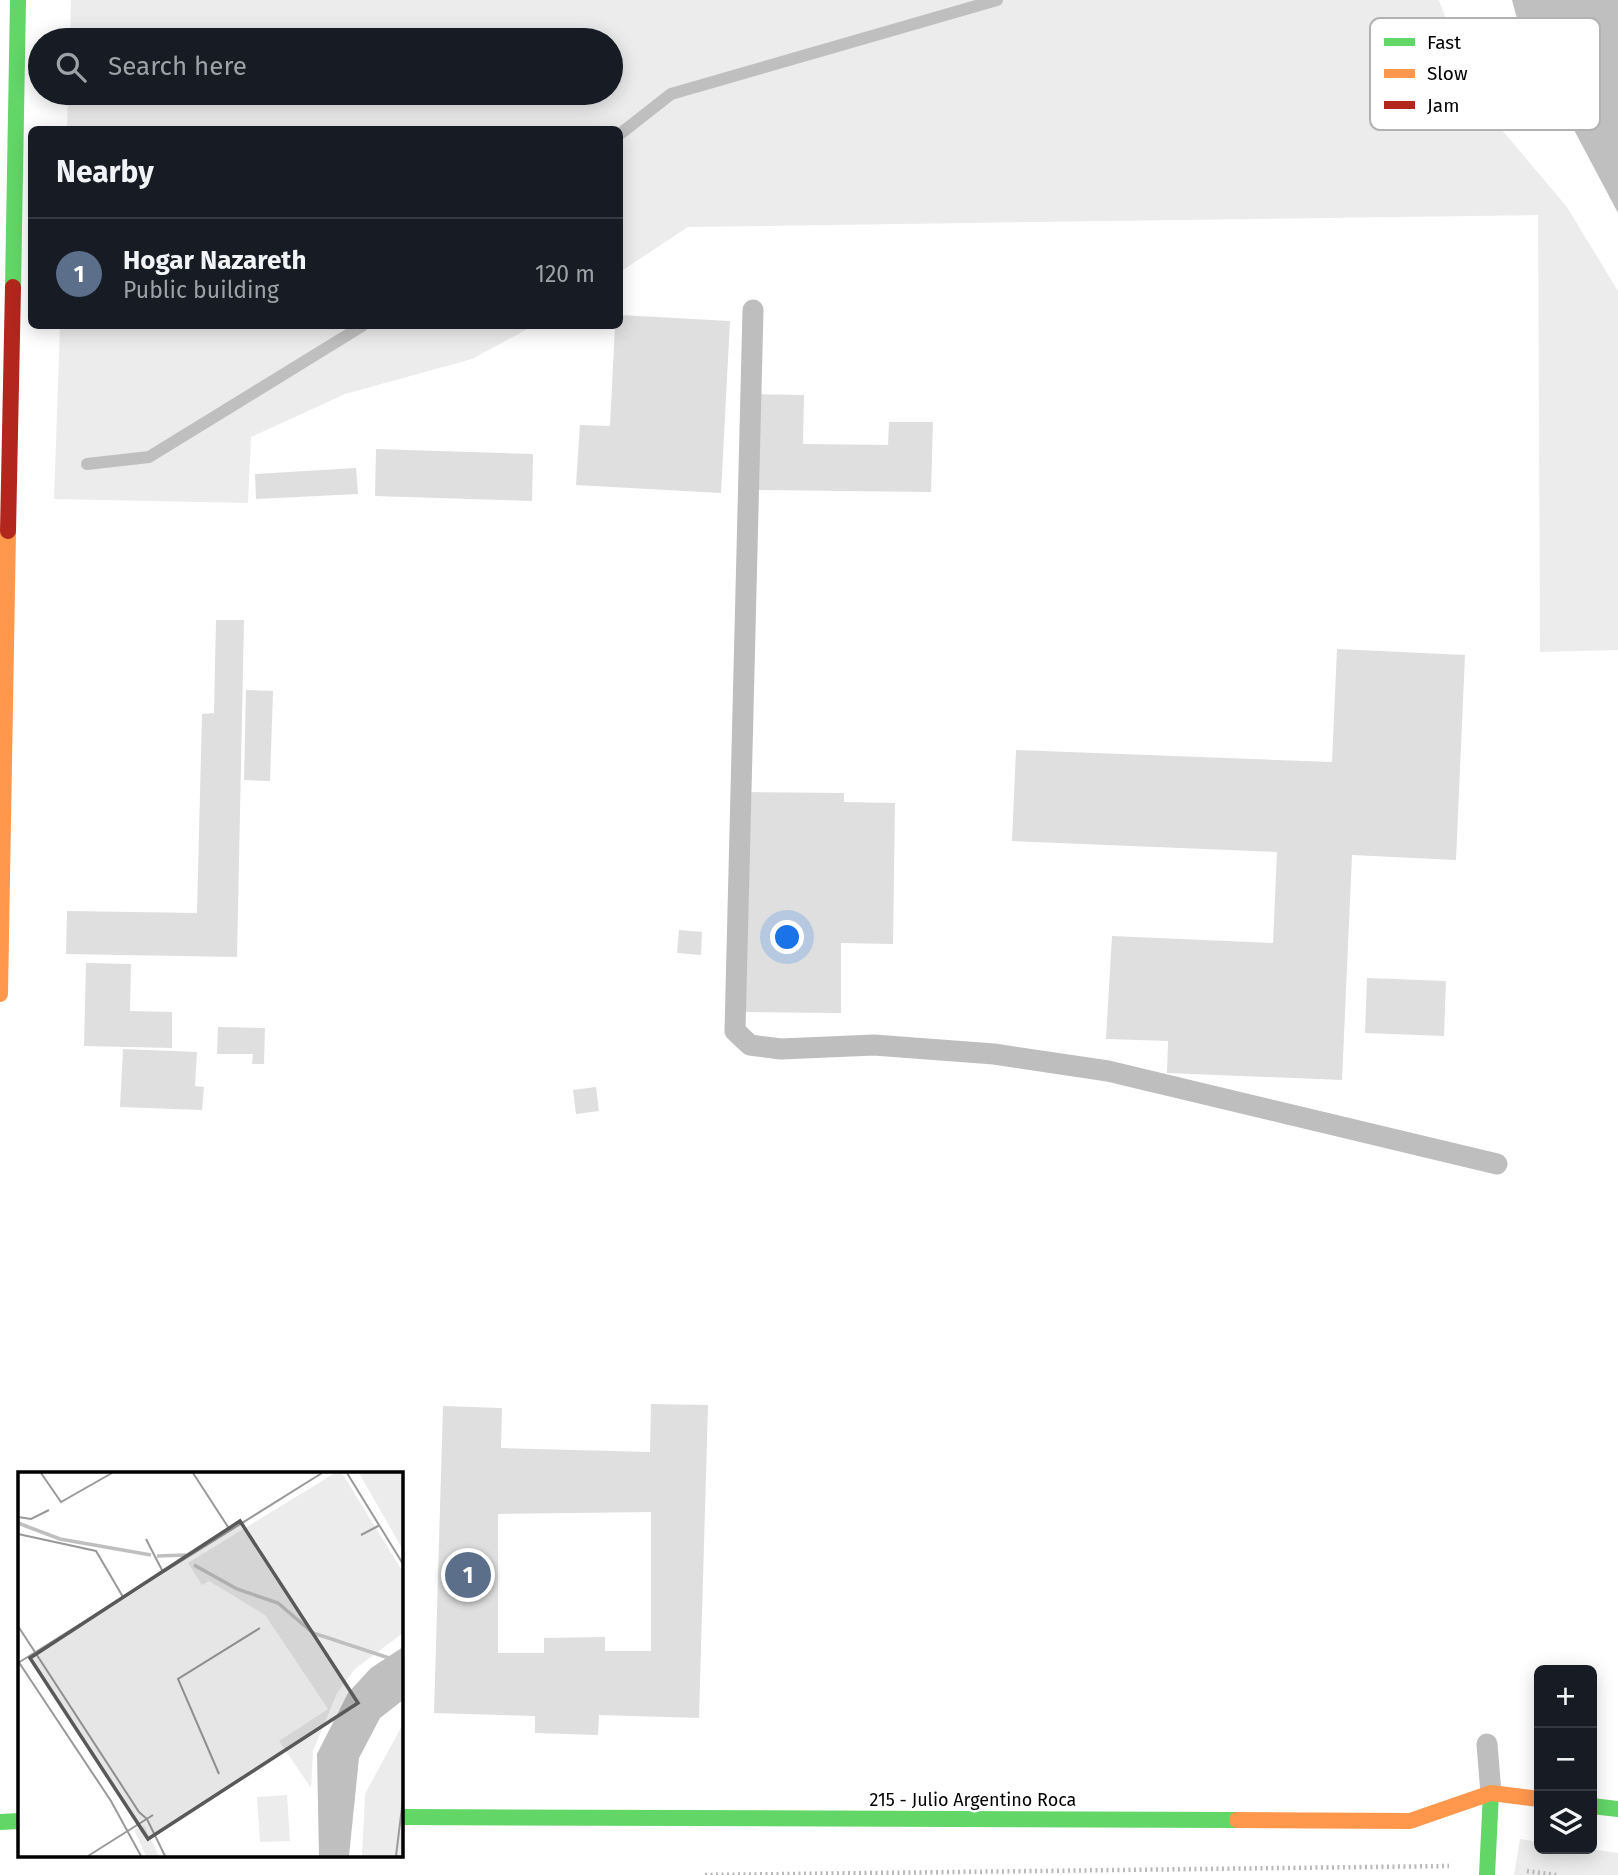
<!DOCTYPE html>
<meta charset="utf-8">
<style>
:root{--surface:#171b24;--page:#20242c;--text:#f1f3f6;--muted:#9ea1a6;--line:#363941;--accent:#adaeaf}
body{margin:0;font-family:"Fira Sans",sans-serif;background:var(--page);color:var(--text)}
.controls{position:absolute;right:21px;bottom:21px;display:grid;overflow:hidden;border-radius:10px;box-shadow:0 4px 18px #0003}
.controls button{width:63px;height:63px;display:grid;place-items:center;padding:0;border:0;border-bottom:2px solid var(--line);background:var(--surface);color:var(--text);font:35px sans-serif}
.you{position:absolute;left:788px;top:938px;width:24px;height:24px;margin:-18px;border:5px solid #fff;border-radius:50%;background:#1a73e8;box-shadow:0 0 0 10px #1a73e833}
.badge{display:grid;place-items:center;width:46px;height:46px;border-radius:50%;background:var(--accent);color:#fff;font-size:23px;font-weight:700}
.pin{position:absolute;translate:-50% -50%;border:4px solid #fff;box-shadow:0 2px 7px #0006}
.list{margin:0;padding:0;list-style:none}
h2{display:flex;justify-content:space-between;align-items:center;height:91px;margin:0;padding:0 28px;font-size:30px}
h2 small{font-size:23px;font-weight:400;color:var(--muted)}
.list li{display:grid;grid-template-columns:46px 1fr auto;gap:21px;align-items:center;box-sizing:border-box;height:112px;padding:0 28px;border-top:2px solid var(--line)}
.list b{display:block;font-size:26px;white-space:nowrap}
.list p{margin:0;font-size:23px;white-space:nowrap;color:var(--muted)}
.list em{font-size:23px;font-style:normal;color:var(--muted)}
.icon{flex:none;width:38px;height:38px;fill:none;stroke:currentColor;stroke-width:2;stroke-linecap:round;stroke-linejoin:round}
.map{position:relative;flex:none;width:1618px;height:1875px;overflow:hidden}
.search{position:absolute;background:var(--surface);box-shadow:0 4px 18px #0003;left:28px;top:28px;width:595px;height:77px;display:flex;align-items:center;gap:18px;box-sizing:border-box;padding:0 24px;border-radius:38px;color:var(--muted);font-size:26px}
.panel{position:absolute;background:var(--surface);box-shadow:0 4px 18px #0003;left:28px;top:126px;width:595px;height:203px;border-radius:10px}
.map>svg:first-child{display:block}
.green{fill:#ececec}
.water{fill:#bfbfbf}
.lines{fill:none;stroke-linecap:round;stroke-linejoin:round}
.stream{stroke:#bfbfbf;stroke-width:12}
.building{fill:#dfdfdf;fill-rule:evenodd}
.path{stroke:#b9b9b9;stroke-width:4.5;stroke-dasharray:2 3.5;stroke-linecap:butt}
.lane{stroke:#bebebe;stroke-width:21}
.fast{stroke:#63d668;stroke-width:16}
.slow{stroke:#ff974d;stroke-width:16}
.jam{stroke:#b3261e;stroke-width:16}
.labels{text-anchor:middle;stroke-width:5;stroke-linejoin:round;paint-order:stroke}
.street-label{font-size:18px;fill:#000;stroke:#fff}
.inset-river{fill:none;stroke:#bfbfbf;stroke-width:3.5}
.inset-road{fill:none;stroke:#999;stroke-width:2}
.view{fill:#595959;fill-opacity:0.15;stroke:#595959;stroke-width:3.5}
.inset-edge{fill:none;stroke:#000;stroke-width:3.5}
.key{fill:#fff;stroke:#b2b2b2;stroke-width:2}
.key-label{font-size:19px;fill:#000}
</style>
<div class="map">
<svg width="1618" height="1875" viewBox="0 0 1618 1875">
<rect width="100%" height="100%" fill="#fff"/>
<g class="green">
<polygon points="71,0 1439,0 1474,97 1567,207 1618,291 1618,650 1540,652 1538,215 688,227 620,272 620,130 67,129 68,93 611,93 611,40 70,40"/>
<polygon points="60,326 533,326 472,359 345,394 251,437 248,503 54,499"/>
<polygon points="1520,1839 1539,1842 1539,1849 1590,1849 1618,1853 1618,1875 1514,1875"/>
</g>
<polygon class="water" points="1512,0 1618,0 1618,213 1519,26"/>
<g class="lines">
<g class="stream">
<polyline points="620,134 671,94 997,0"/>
<polyline points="87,464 149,457 362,326"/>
</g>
</g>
<g class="building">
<polygon points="620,315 730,321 721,493 576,485 580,425 610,426 615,326 620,326"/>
<polygon points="756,394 804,395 803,444 888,445 889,422 933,422 931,492 755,490"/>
<polygon points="376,449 533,454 532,501 375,496"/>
<polygon points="356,468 358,494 256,499 255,474"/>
<polygon points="216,620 244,620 237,957 66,954 67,911 197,913 202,714 214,713"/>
<polygon points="1337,649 1465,655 1456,860 1352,855 1342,1080 1167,1073 1168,1041 1106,1039 1112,936 1273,943 1277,852 1012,841 1016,750 1332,762"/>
<polygon points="246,690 273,691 270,781 244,780"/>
<polygon points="747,792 844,793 844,802 895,803 893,944 841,943 841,1013 744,1012"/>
<polygon points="679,930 702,932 701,955 677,953"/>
<polygon points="86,963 131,964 130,1011 172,1012 172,1048 84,1046"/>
<polygon points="1367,978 1446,981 1444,1036 1365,1033"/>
<polygon points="218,1027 265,1028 264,1064 252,1064 253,1054 217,1054"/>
<polygon points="123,1049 197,1052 195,1086 204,1087 202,1110 120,1107"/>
<polygon points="596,1087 599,1111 576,1114 573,1090"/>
<path d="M651,1404l57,1 -9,313 -100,-3 -1,20 -63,-2v-17l-101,-3 9,-307 59,2 -1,40 149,4zM651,1512v139h-46v-14l-61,1v15h-46v-139z"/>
</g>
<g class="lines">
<g class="path">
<polyline points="1527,1871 1557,1875"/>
<polyline points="705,1875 1449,1866"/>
</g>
<g class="lane">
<polyline points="753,310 735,1031 750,1045 781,1049 874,1045 994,1054 1108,1071 1497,1164"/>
<polyline points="1487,1744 1491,1793"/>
</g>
<g class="fast">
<polyline points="13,287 18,0"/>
<polyline points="1592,1806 1618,1809"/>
<polyline points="401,1817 1237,1820"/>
<polyline points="0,1822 19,1821"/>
<polyline points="1487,1875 1491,1793"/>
</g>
<g class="slow">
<polyline points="0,994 8,531"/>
<polyline points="1237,1820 1410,1821 1491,1793 1539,1799"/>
</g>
<polyline class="jam" points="8,531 13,287"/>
</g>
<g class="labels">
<g class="street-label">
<text x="973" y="1806">215 - Julio Argentino Roca</text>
</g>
</g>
<g transform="translate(18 1472)">
<rect width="385" height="385" fill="#fff"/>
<path d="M317,1h7l61,99v61l-48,36 -18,24 -24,58 -2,37 -32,-47 49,-32 -63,-94 -56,-34 -7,4 -14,-22zM341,1h44v77zM385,252v132h-41l3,-62zM269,323l3,46 -30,1 -3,-45zM126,354l15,30h-13l-12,-26z" fill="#ececec"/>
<path d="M385,175v53l-23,18 -21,40 -10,98h-30l-2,-102 31,-61 23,-25z" fill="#bfbfbf"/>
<path class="inset-river" d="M0,51l42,16 91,16M139,84l29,-1M176,93l43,24 41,14 35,30 76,25"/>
<path class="inset-road" d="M23,1l20,29 51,-29M175,1l37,57M329,1l56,91M0,45l13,2 18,-9M0,62l78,17 27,46M343,63l19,-10M128,67l17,33M0,154l121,186 8,7 18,37M0,189l93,140 30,55M0,191l304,-190M201,302l-41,-95 82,-51M70,384l65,-41M378,384l7,-57"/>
<path class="view" d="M222,49l118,182 -210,136 -118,-181z"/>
<rect width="385" height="385" class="inset-edge"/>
</g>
<rect x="1370" y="18" width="230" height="112" rx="10" class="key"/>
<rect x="1384" y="38" width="31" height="8" fill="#63d668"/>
<rect x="1384" y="69" width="31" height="9" fill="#ff974d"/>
<rect x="1384" y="101" width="31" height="8" fill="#b3261e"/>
<g class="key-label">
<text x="1427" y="49">Fast</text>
<text x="1427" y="80">Slow</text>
<text x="1427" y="112">Jam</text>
</g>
</svg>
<div class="controls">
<button>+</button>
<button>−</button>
<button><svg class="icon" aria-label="layers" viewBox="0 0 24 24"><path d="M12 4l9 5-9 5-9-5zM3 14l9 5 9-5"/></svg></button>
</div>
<div class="you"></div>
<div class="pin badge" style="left:468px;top:1575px;background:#5c6f8a">1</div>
<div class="search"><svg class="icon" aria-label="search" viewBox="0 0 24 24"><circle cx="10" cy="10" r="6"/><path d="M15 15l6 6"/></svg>Search here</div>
<section class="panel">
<h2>Nearby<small></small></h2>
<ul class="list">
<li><span class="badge" style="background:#5c6f8a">1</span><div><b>Hogar Nazareth</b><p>Public building</p></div><em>120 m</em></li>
</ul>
</section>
</div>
